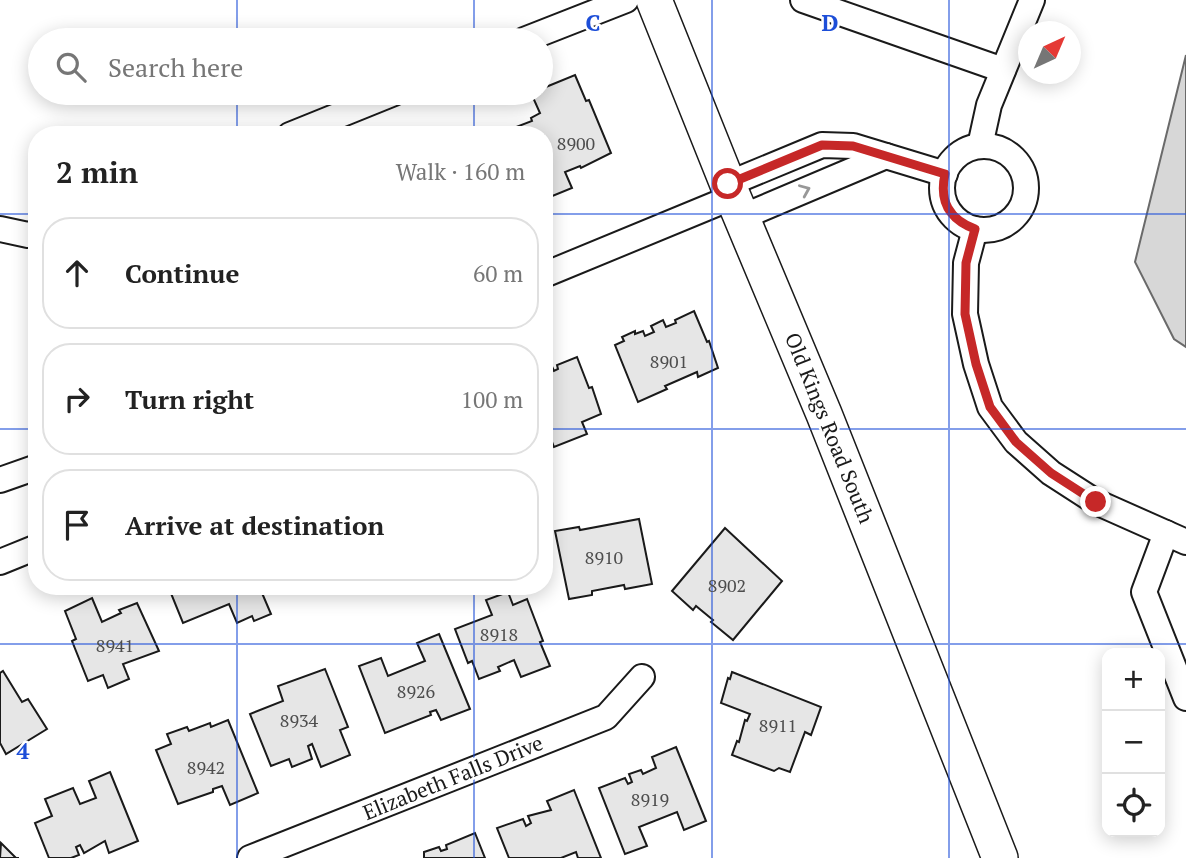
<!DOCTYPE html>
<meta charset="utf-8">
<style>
:root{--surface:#fff;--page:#f2f2f2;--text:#222;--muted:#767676;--line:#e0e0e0}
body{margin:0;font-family:"PT Serif",serif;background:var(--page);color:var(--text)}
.controls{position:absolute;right:21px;bottom:21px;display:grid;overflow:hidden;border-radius:14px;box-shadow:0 4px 18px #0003}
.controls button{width:63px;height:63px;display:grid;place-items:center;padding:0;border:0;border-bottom:2px solid var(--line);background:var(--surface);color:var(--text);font:35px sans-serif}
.compass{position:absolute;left:1018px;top:21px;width:63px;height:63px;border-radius:50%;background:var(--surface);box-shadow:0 4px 18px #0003;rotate:44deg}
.stop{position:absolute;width:21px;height:21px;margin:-16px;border:5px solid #c62828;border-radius:50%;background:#fff}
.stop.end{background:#c62828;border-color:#fff;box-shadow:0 2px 7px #0008}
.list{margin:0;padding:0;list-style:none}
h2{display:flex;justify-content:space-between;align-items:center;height:91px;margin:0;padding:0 28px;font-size:30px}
h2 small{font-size:23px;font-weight:400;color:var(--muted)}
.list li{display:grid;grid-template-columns:46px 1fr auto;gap:21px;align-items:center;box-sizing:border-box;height:112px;margin:0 14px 14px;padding:0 14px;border:2px solid var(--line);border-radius:28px}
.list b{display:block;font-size:26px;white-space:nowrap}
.list em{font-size:23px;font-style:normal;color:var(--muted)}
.icon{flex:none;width:38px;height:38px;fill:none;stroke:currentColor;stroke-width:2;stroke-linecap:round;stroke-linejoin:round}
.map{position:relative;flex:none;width:1186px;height:858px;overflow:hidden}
.search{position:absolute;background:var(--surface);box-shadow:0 4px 18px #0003;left:28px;top:28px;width:525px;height:77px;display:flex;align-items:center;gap:18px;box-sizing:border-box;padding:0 24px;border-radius:38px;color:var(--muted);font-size:26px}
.panel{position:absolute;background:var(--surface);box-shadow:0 4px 18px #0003;left:28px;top:126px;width:525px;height:469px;border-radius:28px}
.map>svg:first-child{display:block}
.water{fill:#d7d7d7;stroke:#6a6a6a;stroke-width:2}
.building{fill:#e6e6e6;stroke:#1a1a1a;stroke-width:2}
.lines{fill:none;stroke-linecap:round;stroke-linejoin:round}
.street-casing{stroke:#1a1a1a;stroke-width:28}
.secondary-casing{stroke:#1a1a1a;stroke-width:38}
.street{stroke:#fff;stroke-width:24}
.secondary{stroke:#fff;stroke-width:35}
.oneway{stroke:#989898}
.route{stroke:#c62828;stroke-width:9}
.grid{fill:none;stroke:#1d4ed8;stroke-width:2;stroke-opacity:0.55}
.labels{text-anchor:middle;stroke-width:5;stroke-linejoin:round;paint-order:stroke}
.number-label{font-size:18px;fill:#4d4d4d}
.street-label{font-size:21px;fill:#1a1a1a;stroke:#fff}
.grid-label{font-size:23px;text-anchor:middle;font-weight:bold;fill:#1d4ed8;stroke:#fff;stroke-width:5;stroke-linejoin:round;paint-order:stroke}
</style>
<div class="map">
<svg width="1186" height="858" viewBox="0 0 1186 858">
<rect width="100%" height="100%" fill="#fff"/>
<polygon class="water" points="1186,55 1186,347 1174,339 1135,262"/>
<g class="building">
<polygon points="575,75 586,101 589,100 611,153 581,168 580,166 565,172 572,188 545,199 544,135 519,135 516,127 532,121 531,118 540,113 531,93 541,93 541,89"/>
<polygon points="694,311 707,342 709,341 718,368 698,377 697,372 665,386 667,389 638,402 615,345 624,341 622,337 635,331 635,334 643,331 645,336 654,332 651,326 663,320 666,327 676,323 675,320"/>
<polygon points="577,357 589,388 592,387 601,414 582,422 587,434 554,447 549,434 544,436 544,367 551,364 554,371 558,369 557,365"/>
<polygon points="639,519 652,584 625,589 624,585 592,591 592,595 569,599 555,531 579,527 580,530"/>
<polygon points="725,528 782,581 733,640 711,622 713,620 696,606 693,610 672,591"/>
<polygon points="168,586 263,586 265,591 262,593 271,614 254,621 252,616 237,623 229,604 183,623"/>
<polygon points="508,592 513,605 527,599 543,641 540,642 550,666 521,677 514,660 498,667 500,671 479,679 472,661 468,663 455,629 492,615 486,600"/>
<polygon points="92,598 102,622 121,613 119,610 137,603 159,651 123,664 129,679 108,688 103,675 88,681 72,641 76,639 65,611"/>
<polygon points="439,634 470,709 441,720 436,710 430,712 431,715 385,733 359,666 381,658 388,676 425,661 417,643"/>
<polygon points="325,669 348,727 340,730 350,755 321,767 312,744 308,746 312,759 292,767 289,759 271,766 250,714 283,701 278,686"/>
<polygon points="3,671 22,702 28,699 47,729 6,754 0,743 0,673"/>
<polygon points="732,672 821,707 811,735 805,732 790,772 779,768 774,771 732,755 737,741 739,742 745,720 747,721 750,714 721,703 728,678 730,679"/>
<polygon points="228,720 258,793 230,805 222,786 213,789 213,792 178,804 156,750 171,744 167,734 187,727 189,731 210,723 211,727"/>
<polygon points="676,747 706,821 684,830 677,812 639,827 647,846 625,854 599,788 625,778 628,784 632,782 629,774 641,770 643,774 656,768 652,757"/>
<polygon points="110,772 138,841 109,853 105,841 84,853 80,845 76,847 79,855 71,858 49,858 35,823 52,816 45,799 73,788 80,804 96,798 89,781"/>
<polygon points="574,790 601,858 578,858 576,852 561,858 509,858 497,828 523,819 526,826 531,823 528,816 551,810 547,801"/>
<polygon points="475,833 485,858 424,858 424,852 439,847 441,851 447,849 446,845"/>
<polygon points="1,843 16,858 19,858 0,858"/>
</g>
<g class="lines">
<defs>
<g id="street">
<polyline points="803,0 1003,70"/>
<polyline points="524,40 626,0"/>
<polyline points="290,135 394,93"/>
<polyline points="980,146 989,105 1032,0"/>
<circle cx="984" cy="188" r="42"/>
<polyline points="728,184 822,145 853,146 945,174"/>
<polyline points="742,217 886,156"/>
<polyline points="0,229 28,235 37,234"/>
<polyline points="975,229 966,263 965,314 976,364 990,407 1016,442 1051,473 1096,502 1186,542"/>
<polyline points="544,275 733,197"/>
<polyline points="0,480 37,467"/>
<polyline points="1166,533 1144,592 1186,698"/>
<polyline points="0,562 37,547"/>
<polyline points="250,858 606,717 642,677"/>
</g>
<polyline id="secondary" points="654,0 733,197 824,414 1000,858"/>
</defs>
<use href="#street" class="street-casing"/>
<use href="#secondary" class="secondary-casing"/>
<use href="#street" class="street"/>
<use href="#secondary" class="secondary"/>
</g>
<defs><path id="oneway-chevron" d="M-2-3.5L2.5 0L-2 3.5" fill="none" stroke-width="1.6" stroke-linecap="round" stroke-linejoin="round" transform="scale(1.75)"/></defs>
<use class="oneway" href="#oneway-chevron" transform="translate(805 190) rotate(-23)"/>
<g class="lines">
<path class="route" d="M728,184l94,-39 31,1 92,28c-6,27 4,45 30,55l-9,34 -1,51 11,50 14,43 26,35 35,31 45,29"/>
</g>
<path class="grid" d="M237,0v40M474,0v40M712,0v858M949,0v858M237,93v42M474,93v42M0,214h37M544,214h642M0,429h37M544,429h642M237,586v272M474,586v272M0,644h1186"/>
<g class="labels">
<g class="number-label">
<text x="576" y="150">8900</text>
<text x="669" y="368">8901</text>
<text x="604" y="564">8910</text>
<text x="727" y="592">8902</text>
<text x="499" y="641">8918</text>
<text x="115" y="652">8941</text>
<text x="416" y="698">8926</text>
<text x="299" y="727">8934</text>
<text x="778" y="732">8911</text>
<text x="206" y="774">8942</text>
<text x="650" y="806">8919</text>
</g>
<g class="street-label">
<text transform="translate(829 428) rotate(68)" y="7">Old Kings Road South</text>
<text transform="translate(453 778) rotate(-22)" y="7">Elizabeth Falls Drive</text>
</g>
</g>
<g class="grid-label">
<text x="593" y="31">C</text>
<text x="830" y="31">D</text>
<text x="23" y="759">4</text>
</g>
</svg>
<div class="controls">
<button>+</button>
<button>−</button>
<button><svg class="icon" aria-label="locate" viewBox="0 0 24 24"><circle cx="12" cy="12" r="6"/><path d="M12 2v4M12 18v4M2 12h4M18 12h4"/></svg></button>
</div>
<svg class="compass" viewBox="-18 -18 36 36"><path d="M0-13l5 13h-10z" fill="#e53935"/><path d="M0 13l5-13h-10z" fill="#767676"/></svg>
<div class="stop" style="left:728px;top:184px"></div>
<div class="stop end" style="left:1096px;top:502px"></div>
<div class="search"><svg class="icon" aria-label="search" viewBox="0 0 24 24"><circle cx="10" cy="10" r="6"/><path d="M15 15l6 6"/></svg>Search here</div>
<section class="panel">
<h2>2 min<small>Walk · 160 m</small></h2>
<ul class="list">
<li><svg class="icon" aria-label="ahead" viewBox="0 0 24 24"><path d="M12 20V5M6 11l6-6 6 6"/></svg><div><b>Continue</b></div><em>60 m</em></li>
<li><svg class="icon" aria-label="right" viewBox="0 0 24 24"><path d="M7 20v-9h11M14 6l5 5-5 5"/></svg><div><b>Turn right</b></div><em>100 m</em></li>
<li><svg class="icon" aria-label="arrive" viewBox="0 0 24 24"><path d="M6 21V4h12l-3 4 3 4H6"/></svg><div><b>Arrive at destination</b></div></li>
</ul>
</section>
</div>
